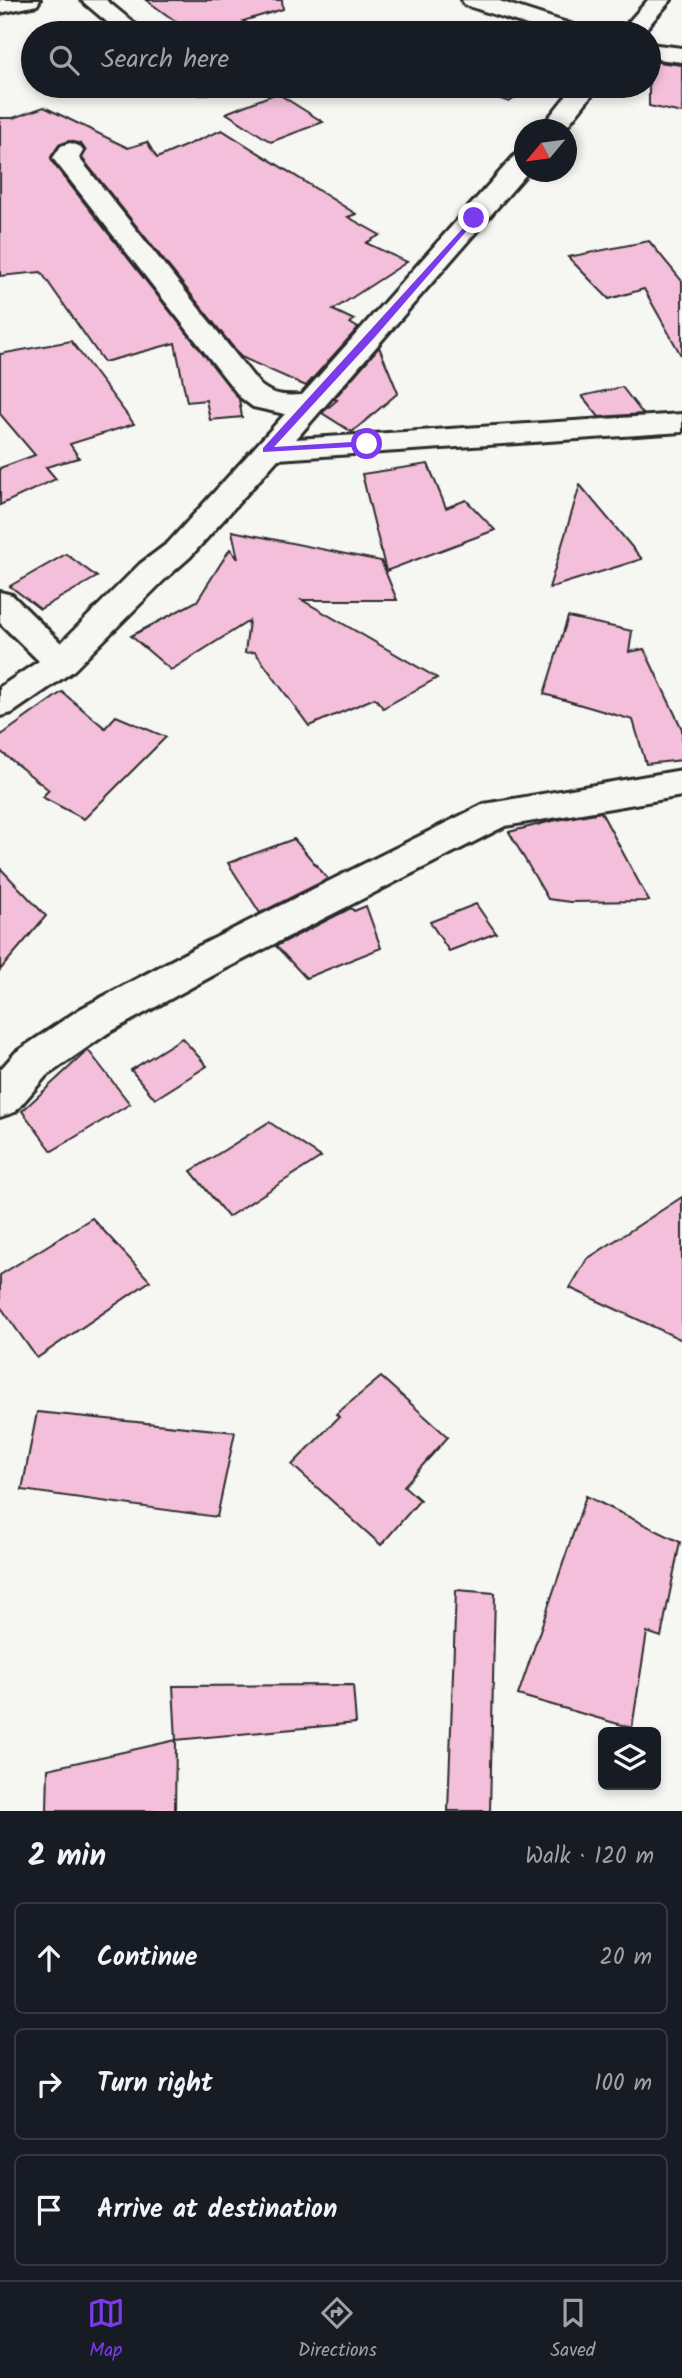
<!DOCTYPE html>
<meta charset="utf-8">
<style>
:root{--surface:#171b24;--page:#242831;--text:#f1f3f6;--muted:#9ea1a6;--line:#363941;--accent:#7c3aed}
body{margin:0;font-family:Kalam,sans-serif;background:var(--page);color:var(--text)}
.controls{position:absolute;right:21px;bottom:21px;display:grid;overflow:hidden;border-radius:10px;box-shadow:0 4px 10px #0003}
.controls button{width:63px;height:63px;display:grid;place-items:center;padding:0;border:0;border-bottom:2px solid var(--line);background:var(--surface);color:var(--text);font:35px sans-serif}
.compass{position:absolute;left:514px;top:119px;width:63px;height:63px;border-radius:50%;background:var(--surface);box-shadow:0 4px 10px #0003;rotate:241deg}
.stop{position:absolute;width:21px;height:21px;margin:-16px;border:5px solid #7c3aed;border-radius:50%;background:#fff}
.stop.end{background:#7c3aed;border-color:#fff;box-shadow:0 2px 7px #0008}
.list{margin:0;padding:0;list-style:none}
h2{display:flex;justify-content:space-between;align-items:center;height:91px;margin:0;padding:0 28px;font-size:30px}
h2 small{font-size:23px;font-weight:400;color:var(--muted)}
.list li{display:grid;grid-template-columns:46px 1fr auto;gap:21px;align-items:center;box-sizing:border-box;height:112px;margin:0 14px 14px;padding:0 14px;border:2px solid var(--line);border-radius:10px}
.list b{display:block;font-size:26px;white-space:nowrap}
.list em{font-size:23px;font-style:normal;color:var(--muted)}
.icon{flex:none;width:38px;height:38px;fill:none;stroke:currentColor;stroke-width:2;stroke-linecap:round;stroke-linejoin:round}
.map{position:relative;flex:none;width:682px;height:1811px;overflow:hidden}
.search{position:absolute;background:var(--surface);box-shadow:0 4px 10px #0003;left:21px;right:21px;top:21px;height:77px;display:flex;align-items:center;gap:18px;box-sizing:border-box;padding:0 24px;border-radius:38px;color:var(--muted);font-size:26px}
.sheet{height:469px;background:var(--surface)}
nav{display:flex;justify-content:space-around;align-items:center;box-sizing:border-box;height:98px;border-top:2px solid var(--line);background:var(--surface);font-size:19px;color:var(--muted)}
nav a{display:grid;justify-items:center;gap:4px}
nav .on{color:var(--accent)}
.map>svg:first-child{display:block}
.building{fill:#f4bfdb;stroke:#2b2b2b;stroke-width:2}
.lines{fill:none;stroke-linecap:round;stroke-linejoin:round}
.minor-casing{stroke:#2b2b2b;stroke-width:6}
.minor{fill:#f6f6f2;fill-rule:evenodd}
.route{fill:#7c3aed}
</style>
<div class="map">
<svg width="682" height="1811" viewBox="0 0 682 1811">
<rect width="100%" height="100%" fill="#f6f6f2"/>
<filter id="ink" filterUnits="userSpaceOnUse"><feTurbulence type="fractalNoise" baseFrequency=".0143" numOctaves="2"/><feDisplacementMap in="SourceGraphic" scale="14" xChannelSelector="R" yChannelSelector="G"/><feConvolveMatrix kernelMatrix="1 2 1 2 8 2 1 2 1" color-interpolation-filters="sRGB"/></filter>
<g filter="url(#ink)">
<g class="building">
<polygon points="146,0 282,0 283,9 243,21 262,33 192,33"/>
<polygon points="649,61 682,65 682,113 649,106"/>
<polygon points="465,86 533,86 509,102"/>
<polygon points="277,93 323,122 271,142 226,113"/>
<polygon points="44,107 128,148 147,142 157,158 222,130 356,214 348,217 380,235 366,243 407,262 333,310 354,320 350,323 358,328 306,386 241,357 82,158 86,151 81,144 69,141 59,145 51,157 53,163 239,399 242,417 210,420 206,400 187,402 175,343 104,362 41,272 0,276 0,118 13,118"/>
<polygon points="649,241 682,281 682,357 644,289 609,299 568,257"/>
<polygon points="71,341 134,424 70,444 79,458 46,467 56,479 0,505 0,468 35,455 0,414 0,354"/>
<polygon points="379,347 398,393 352,432 322,413 337,400 334,399"/>
<polygon points="622,387 643,414 599,417 582,396"/>
<polygon points="428,464 446,508 466,500 495,530 386,571 362,474"/>
<polygon points="580,485 642,559 549,588"/>
<polygon points="232,531 381,561 397,600 302,600 437,678 383,708 375,698 309,726 255,652 245,653 249,621 171,670 131,636 197,601 230,549 238,559"/>
<polygon points="66,554 97,577 40,609 10,586"/>
<polygon points="568,617 632,631 629,652 644,649 682,729 682,760 646,764 633,720 544,694"/>
<polygon points="62,692 105,728 116,716 166,737 84,819 42,797 49,790 0,751 0,736"/>
<polygon points="601,812 649,901 570,902 548,899 509,832 552,821"/>
<polygon points="294,839 328,879 260,913 228,863"/>
<polygon points="0,868 46,916 0,970"/>
<polygon points="476,904 496,933 449,951 430,922"/>
<polygon points="366,906 381,948 306,978 276,946 351,908 354,911"/>
<polygon points="182,1038 207,1066 155,1099 131,1070"/>
<polygon points="88,1050 130,1104 52,1151 22,1111"/>
<polygon points="269,1122 321,1157 228,1217 191,1171"/>
<polygon points="682,1197 682,1340 570,1288 587,1259"/>
<polygon points="92,1218 150,1281 37,1358 0,1306 0,1275"/>
<polygon points="381,1377 448,1437 404,1486 420,1500 381,1545 292,1465 339,1417 336,1414"/>
<polygon points="37,1412 235,1432 217,1517 22,1490"/>
<polygon points="586,1496 680,1542 661,1637 647,1632 632,1728 518,1695"/>
<polygon points="456,1590 495,1593 490,1811 448,1811"/>
<polygon points="353,1685 356,1723 176,1740 173,1686"/>
<polygon points="176,1740 175,1811 47,1811 48,1769"/>
</g>
<g class="lines">
<defs>
<g id="minor">
<polygon points="0,0 40,0 37,5 0,13"/>
<polygon points="81,0 106,0 146,33 120,33"/>
<polygon points="462,0 496,0 583,28 587,33 552,33 465,5"/>
<polygon points="648,0 671,0 642,33 619,33"/>
<polygon points="649,44 682,48 682,62 649,58"/>
<polygon points="189,86 214,86 211,91 202,93 192,91"/>
<polygon points="574,86 599,86 564,130 539,130"/>
<path d="M70,143l9,3 4,5 -4,7 181,227c14,11 25,11 42,10l213,-240 9,-3v20h4l-232,267 386,-25v18l-404,27 -88,98 -26,23 -91,91 -61,42 -12,3v-29l39,-26 -39,-38v-31l12,3 49,48 79,-79 28,-21 117,-129 -32,-7 -13,-10 -185,-236 -2,-3 8,-12z"/>
<polygon points="682,770 682,796 505,826 223,970 108,1033 46,1076 15,1112 0,1117 0,1070 16,1052 80,1009 195,948 484,804"/>
</g>
</defs>
<use href="#minor" class="minor-casing"/>
<use href="#minor" class="minor"/>
</g>
</g>
<polygon class="route" points="474,216 476,220 375,337 274,447 367,441 371,444 370,446 263,452 263,448"/>
</svg>
<div class="controls">
<button><svg class="icon" aria-label="layers" viewBox="0 0 24 24"><path d="M12 4l9 5-9 5-9-5zM3 14l9 5 9-5"/></svg></button>
</div>
<svg class="compass" viewBox="-18 -18 36 36"><path d="M0-13l5 13h-10z" fill="#e53935"/><path d="M0 13l5-13h-10z" fill="#9ea1a6"/></svg>
<div class="stop" style="left:367px;top:444px"></div>
<div class="stop end" style="left:474px;top:218px"></div>
<div class="search"><svg class="icon" aria-label="search" viewBox="0 0 24 24"><circle cx="10" cy="10" r="6"/><path d="M15 15l6 6"/></svg>Search here</div>
</div>
<section class="sheet">
<h2>2 min<small>Walk · 120 m</small></h2>
<ul class="list">
<li><svg class="icon" aria-label="ahead" viewBox="0 0 24 24"><path d="M12 20V5M6 11l6-6 6 6"/></svg><div><b>Continue</b></div><em>20 m</em></li>
<li><svg class="icon" aria-label="right" viewBox="0 0 24 24"><path d="M7 20v-9h11M14 6l5 5-5 5"/></svg><div><b>Turn right</b></div><em>100 m</em></li>
<li><svg class="icon" aria-label="arrive" viewBox="0 0 24 24"><path d="M6 21V4h12l-3 4 3 4H6"/></svg><div><b>Arrive at destination</b></div></li>
</ul>
</section>
<nav>
<a class="on"><svg class="icon" aria-label="map" viewBox="0 0 24 24"><path d="M3 6l6-2 6 2 6-2v14l-6 2-6-2-6 2zM9 4v14M15 6v14"/></svg>Map</a>
<a><svg class="icon" aria-label="directions" viewBox="0 0 24 24"><path d="M12 3l9 9-9 9-9-9zM9 14v-3h6M13 9l2 2-2 2"/></svg>Directions</a>
<a><svg class="icon" aria-label="saved" viewBox="0 0 24 24"><path d="M7 4h10v16l-5-4-5 4z"/></svg>Saved</a>
</nav>
